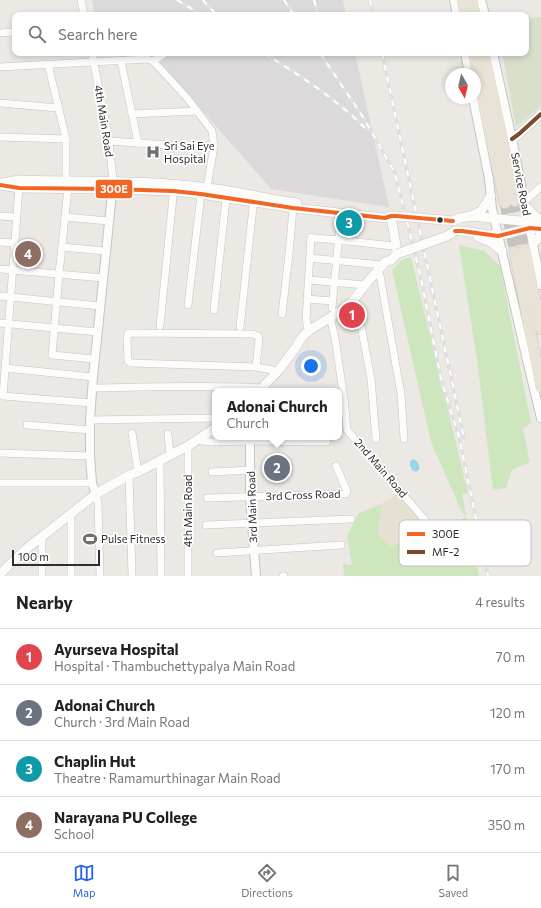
<!DOCTYPE html>
<meta charset="utf-8">
<style>
:root{--surface:#fff;--page:#f6f6f6;--text:#222;--muted:#767676;--line:#e0e0e0;--accent:#2563eb}
body{margin:0;font-family:Commissioner,sans-serif;background:var(--page);color:var(--text)}
.compass{position:absolute;left:445px;top:68px;width:36px;height:36px;border-radius:50%;background:var(--surface);box-shadow:0 2px 6px #0003;rotate:172deg}
.scale{position:absolute;left:12px;bottom:10px;width:88px;box-sizing:border-box;padding-left:4px;border:2px solid #2e2e2e;border-top:0;font-size:11px;line-height:14px;white-space:nowrap;color:#2e2e2e;-webkit-text-stroke:3px #fff;paint-order:stroke}
.you{position:absolute;left:311px;top:366px;width:14px;height:14px;margin:-10px;border:3px solid #fff;border-radius:50%;background:#1a73e8;box-shadow:0 0 0 6px #1a73e833}
.badge{display:grid;place-items:center;width:26px;height:26px;border-radius:50%;background:var(--accent);color:#fff;font-size:13px;font-weight:700}
.pin{position:absolute;translate:-50% -50%;border:2px solid #fff;box-shadow:0 1px 4px #0006}
.popup{position:absolute;left:212px;top:388px;width:130px;height:52px;box-sizing:border-box;display:grid;place-content:center;border-radius:8px;background:var(--surface);filter:drop-shadow(0 1px 3px #0005);font-size:13px;white-space:nowrap;color:var(--muted)}
.popup b{font-size:15px;color:var(--text)}
.popup::after{content:'';position:absolute;left:50%;top:100%;margin-left:-8px;border:8px solid transparent;border-top-color:var(--surface)}
.list{margin:0;padding:0;list-style:none}
h2{display:flex;justify-content:space-between;align-items:center;height:52px;margin:0;padding:0 16px;font-size:17px}
h2 small{font-size:13px;font-weight:400;color:var(--muted)}
.list li{display:grid;grid-template-columns:26px 1fr auto;gap:12px;align-items:center;box-sizing:border-box;height:56px;padding:0 16px;border-top:1px solid var(--line)}
.list b{display:block;font-size:15px;white-space:nowrap}
.list p{margin:0;font-size:13px;white-space:nowrap;color:var(--muted)}
.list em{font-size:13px;font-style:normal;color:var(--muted)}
.icon{flex:none;width:22px;height:22px;fill:none;stroke:currentColor;stroke-width:2;stroke-linecap:round;stroke-linejoin:round}
.map{position:relative;flex:none;width:541px;height:576px;overflow:hidden}
.search{position:absolute;background:var(--surface);box-shadow:0 2px 6px #0003;left:12px;right:12px;top:12px;height:44px;display:flex;align-items:center;gap:10px;box-sizing:border-box;padding:0 14px;border-radius:8px;color:var(--muted);font-size:15px}
.sheet{height:276px;background:var(--surface)}
nav{display:flex;justify-content:space-around;align-items:center;box-sizing:border-box;height:56px;border-top:1px solid var(--line);background:var(--surface);font-size:11px;color:var(--muted)}
nav a{display:grid;justify-items:center;gap:2px}
nav .on{color:var(--accent)}
.map>svg:first-child{display:block}
.industrial{fill:#dcd9db}
.education{fill:#e6e0d3}
.green{fill:#cee6be}
.cemetery{fill:#d8e0cc}
.water{fill:#99d6ec}
.lines{fill:none;stroke-linecap:round;stroke-linejoin:round}
.trunk-tunnel{stroke:#c6c3c0;stroke-width:11;stroke-dasharray:11 5.5;stroke-linecap:butt}
.minor-casing{stroke:#c5c4c5;stroke-width:8}
.tertiary-casing{stroke:#c5c4c5;stroke-width:10}
.secondary-casing{stroke:#c5c4c5;stroke-width:10}
.trunk-casing{stroke:#c6c5c4;stroke-width:12}
.minor{stroke:#fcfcfb;stroke-width:7}
.tertiary{stroke:#fcfcfb;stroke-width:8}
.secondary{stroke:#fcfcfb;stroke-width:9}
.trunk{stroke:#e9e2d6;stroke-width:11}
.rail-casing{stroke:#dfdfe1;stroke-width:3.5}
.rail{stroke:#fff;stroke-width:2;stroke-dasharray:6;stroke-linecap:butt}
.secondary-bridge-casing{stroke:#c5c4c5;stroke-width:10;stroke-linecap:butt}
.secondary-bridge{stroke:#fcfcfb;stroke-width:9}
.bus-1-casing{stroke:#fff;stroke-width:7}
.bus-2-casing{stroke:#fff;stroke-width:7}
.bus-1{stroke:#f26522;stroke-width:4}
.bus-2{stroke:#7a4b2a;stroke-width:4}
.bus-dot{fill:#2e2e2e;stroke:#fff;stroke-width:1.5}
.labels{text-anchor:middle;stroke-width:3.5;stroke-linejoin:round;paint-order:stroke}
.street-label{font-size:11px;fill:#2e2e2e;stroke:#fff}
.poi-label{font-size:11px;fill:#2e2e2e;stroke:#fff;text-anchor:start}
.key{fill:#fff;stroke:#c0c0c0;stroke-width:1}
.key-label{font-size:11px;fill:#2e2e2e}
.line-badge{stroke:#fff;stroke-width:1.5}
.badge-label{font-size:11px;text-anchor:middle;font-weight:bold;fill:#fff}
</style>
<div class="map">
<svg width="541" height="576" viewBox="0 0 541 576">
<rect width="100%" height="100%" fill="#ece8e4"/>
<g class="industrial">
<polygon points="92,0 343,0 346,15 95,15"/>
<polygon points="152,53 355,53 389,207 271,189"/>
</g>
<polygon class="education" points="398,493 425,526 392,547 378,535 381,504"/>
<g class="green">
<polygon points="459,245 484,251 500,266 531,423 523,429 530,462 512,470 506,488 493,490 477,360"/>
<polygon points="411,257 468,493 462,495 479,576 344,576 343,564 352,565 347,535 359,513 381,504 378,535 392,547 425,526 437,542 466,516 462,512 431,442 392,270 402,260"/>
</g>
<polygon class="cemetery" points="541,17 541,106 516,127 502,53 526,53 526,18"/>
<path class="water" d="M414,459c4,2 6,7 5,11l-3,2 -4,-2 -2,-5v-4z"/>
<g class="lines">
<g class="trunk-tunnel">
<polyline points="515,201 525,250"/>
<polyline points="505,203 515,252"/>
</g>
<defs>
<g id="minor">
<polyline points="81,0 84,15"/>
<polyline points="0,33 15,32"/>
<polyline points="92,53 109,141 113,181"/>
<polyline points="121,61 138,143"/>
<polyline points="153,61 164,54"/>
<polyline points="48,64 66,139 66,181 68,188 59,274 52,355 94,359"/>
<polyline points="0,67 147,59 153,61 188,99 212,131 214,146 206,193"/>
<polyline points="0,103 58,108"/>
<polyline points="132,114 197,111"/>
<polyline points="0,137 66,139"/>
<polyline points="109,141 183,146 214,146"/>
<polyline points="19,188 3,396 91,403"/>
<polyline points="523,199 527,199 541,187"/>
<polyline points="0,216 16,217"/>
<polyline points="65,217 108,221"/>
<polyline points="313,238 339,240 393,246"/>
<polyline points="0,242 15,243"/>
<polyline points="62,247 105,251"/>
<polyline points="310,258 382,265"/>
<polyline points="0,269 103,278"/>
<polyline points="380,275 401,394 404,439"/>
<polyline points="309,280 365,285"/>
<polyline points="0,296 100,306"/>
<polyline points="307,299 332,301"/>
<polyline points="357,304 371,379 376,439"/>
<polyline points="188,305 201,194"/>
<polyline points="332,308 341,213"/>
<polyline points="214,310 226,199"/>
<polyline points="282,314 289,254 293,208"/>
<polyline points="331,321 335,338 344,399 347,430 439,536"/>
<polyline points="0,323 97,332"/>
<polyline points="160,326 174,187"/>
<polyline points="240,327 254,198"/>
<polygon points="128,333 253,334 258,336 259,339 256,367 131,363 128,361 127,340"/>
<polyline points="307,333 307,323 306,320 311,237"/>
<polyline points="256,367 278,371"/>
<polyline points="5,368 93,377"/>
<path d="M92,388c57,-1 114,-3 170,0"/>
<polyline points="90,420 212,418 215,419"/>
<polyline points="27,425 90,430"/>
<polyline points="132,433 138,472"/>
<polyline points="168,434 170,455"/>
<polyline points="197,440 210,442 250,441 327,442"/>
<polyline points="0,453 90,456"/>
<polyline points="160,460 161,576"/>
<polyline points="212,472 250,470"/>
<polyline points="129,475 132,576"/>
<polyline points="0,483 92,483"/>
<polyline points="96,494 98,503 100,576"/>
<polyline points="207,498 346,494 347,491 336,466"/>
<polyline points="206,525 351,519"/>
<polyline points="131,541 161,540"/>
<polyline points="217,553 341,545"/>
<polyline points="42,576 42,537"/>
<polyline points="71,576 71,514"/>
<polyline points="188,576 188,446"/>
<polyline points="283,576 284,576"/>
</g>
<g id="tertiary">
<polyline points="454,0 457,15"/>
<polyline points="481,0 485,15"/>
<polyline points="465,53 469,74"/>
<polyline points="493,53 512,139 541,285"/>
<polyline points="473,98 489,179 492,209 527,360 541,418"/>
<polyline points="250,437 250,497 256,576"/>
<polyline points="96,494 92,483 90,456 90,420 93,377 113,184"/>
</g>
<g id="secondary">
<polyline points="512,139 519,134 541,114"/>
<path d="M2,183l17,-3c63,2 126,-1 188,8 30,3 60,11 90,15"/>
<polyline points="0,185 19,188 112,189 173,191 201,194 293,208 385,218 391,216 396,216"/>
<polyline points="525,206 534,215 541,220"/>
<polyline points="391,216 397,251 397,254 392,259"/>
<polyline points="471,216 481,211 491,196"/>
<polyline points="443,220 453,221 460,218 471,216 541,223"/>
<polyline points="455,231 462,231 498,236 530,228 540,229"/>
<polyline points="478,237 491,242 502,251"/>
<polyline points="533,244 541,235"/>
<polyline points="259,391 278,371 297,346 298,343 304,335 313,328 342,310 352,302 365,285 385,262 391,260"/>
<polyline points="0,574 26,549 96,494 129,475 138,472 188,446 215,428"/>
</g>
<g id="trunk">
<polyline points="462,0 465,15"/>
<polyline points="472,0 475,15"/>
<polyline points="473,53 505,203"/>
<polyline points="484,53 515,201"/>
<polyline points="525,250 541,329"/>
<polyline points="515,252 541,387"/>
</g>
</defs>
<use href="#minor" class="minor-casing"/>
<use href="#tertiary" class="tertiary-casing"/>
<use href="#secondary" class="secondary-casing"/>
<use href="#trunk" class="trunk-casing"/>
<use href="#minor" class="minor"/>
<use href="#tertiary" class="tertiary"/>
<use href="#secondary" class="secondary"/>
<use href="#trunk" class="trunk"/>
<defs>
<g id="rail">
<polyline points="177,0 202,15"/>
<polyline points="203,0 208,6 217,15"/>
<polyline points="284,0 294,15"/>
<polyline points="314,0 318,15"/>
<polyline points="370,0 374,15"/>
<path d="M264,53c35,22 74,47 102,76"/>
<polyline points="320,53 363,117 395,173 420,274 441,379 459,437 488,576"/>
<polyline points="382,53 464,438"/>
</g>
</defs>
<use href="#rail" class="rail-casing"/>
<use href="#rail" class="rail"/>
<defs>
<g id="secondary-bridge">
<polyline points="396,216 443,220"/>
<polyline points="397,254 447,236 455,231"/>
</g>
</defs>
<use href="#secondary-bridge" class="secondary-bridge-casing"/>
<use href="#secondary-bridge" class="secondary-bridge"/>
<defs>
<g id="bus-1">
<polyline points="0,185 19,188 112,189 173,191 201,194 293,208 385,218 391,216 396,216 453,221"/>
<polyline points="455,231 462,231 498,236 530,228 541,229"/>
</g>
<polyline id="bus-2" points="512,139 519,134 541,114"/>
</defs>
<use href="#bus-1" class="bus-1-casing"/>
<use href="#bus-2" class="bus-2-casing"/>
<use href="#bus-1" class="bus-1"/>
<use href="#bus-2" class="bus-2"/>
</g>
<defs>
<symbol id="hospital-bare" viewBox="-9 -9 18 18"><path d="M-5-5h3v3.5h4V-5h3V5h-3V1.5h-4V5h-3Z" fill="#706f6e" stroke="#fff" stroke-width="2.5" paint-order="stroke"/></symbol>
<symbol id="stadium-bare" viewBox="-9 -9 18 18"><path d="M0-5a6.5 5 0 1 0 0 10a6.5 5 0 1 0 0-10ZM-3.5-1.8h7v3.6h-7Z" fill="#706f6e" stroke="#fff" stroke-width="2.5" paint-order="stroke"/></symbol>
</defs>
<g fill-rule="evenodd">
<use href="#hospital-bare" x="143" y="142" width="20" height="20"/>
<use href="#stadium-bare" x="80" y="529" width="20" height="20"/>
</g>
<circle class="bus-dot" cx="440" cy="220" r="3.5"/>
<g class="labels">
<g class="street-label">
<text transform="translate(104 121) rotate(81)" y="4">4th Main Road</text>
<text transform="translate(521 184) rotate(79)" y="4">Service Road</text>
<text transform="translate(381 468) rotate(49)" y="4">2nd Main Road</text>
<text transform="translate(303 495) rotate(-2)" y="4">3rd Cross Road</text>
<text transform="translate(252 507) rotate(-92)" y="4">3rd Main Road</text>
<text transform="translate(188 511) rotate(-90)" y="4">4th Main Road</text>
</g>
<g class="poi-label">
<text x="164" y="150">Sri Sai Eye<tspan x="164" dy="13">Hospital</tspan></text>
<text x="101" y="543">Pulse Fitness</text>
</g>
</g>
<rect x="399" y="520" width="132" height="46" rx="6" class="key"/>
<rect x="407" y="532" width="18" height="4" fill="#f26522"/>
<rect x="407" y="550" width="18" height="4" fill="#7a4b2a"/>
<g class="key-label">
<text x="432" y="538">300E</text>
<text x="432" y="556">MF-2</text>
</g>
<rect class="line-badge" x="95" y="179" width="38" height="20" rx="4" fill="#f26522"/>
<g class="badge-label">
<text x="114" y="193">300E</text>
</g>
</svg>
<svg class="compass" viewBox="-18 -18 36 36"><path d="M0-13l5 13h-10z" fill="#e53935"/><path d="M0 13l5-13h-10z" fill="#767676"/></svg>
<div class="scale">100 m</div>
<div class="you"></div>
<div class="pin badge" style="left:352px;top:315px;background:#e0444e">1</div>
<div class="pin badge" style="left:277px;top:468px;background:#6b7280">2</div>
<div class="popup"><b>Adonai Church</b>Church</div>
<div class="pin badge" style="left:349px;top:223px;background:#0f9aa8">3</div>
<div class="pin badge" style="left:28px;top:254px;background:#8d6e63">4</div>
<div class="search"><svg class="icon" aria-label="search" viewBox="0 0 24 24"><circle cx="10" cy="10" r="6"/><path d="M15 15l6 6"/></svg>Search here</div>
</div>
<section class="sheet">
<h2>Nearby<small>4 results</small></h2>
<ul class="list">
<li><span class="badge" style="background:#e0444e">1</span><div><b>Ayurseva Hospital</b><p>Hospital · Thambuchettypalya Main Road</p></div><em>70 m</em></li>
<li><span class="badge" style="background:#6b7280">2</span><div><b>Adonai Church</b><p>Church · 3rd Main Road</p></div><em>120 m</em></li>
<li><span class="badge" style="background:#0f9aa8">3</span><div><b>Chaplin Hut</b><p>Theatre · Ramamurthinagar Main Road</p></div><em>170 m</em></li>
<li><span class="badge" style="background:#8d6e63">4</span><div><b>Narayana PU College</b><p>School</p></div><em>350 m</em></li>
</ul>
</section>
<nav>
<a class="on"><svg class="icon" aria-label="map" viewBox="0 0 24 24"><path d="M3 6l6-2 6 2 6-2v14l-6 2-6-2-6 2zM9 4v14M15 6v14"/></svg>Map</a>
<a><svg class="icon" aria-label="directions" viewBox="0 0 24 24"><path d="M12 3l9 9-9 9-9-9zM9 14v-3h6M13 9l2 2-2 2"/></svg>Directions</a>
<a><svg class="icon" aria-label="saved" viewBox="0 0 24 24"><path d="M7 4h10v16l-5-4-5 4z"/></svg>Saved</a>
</nav>
